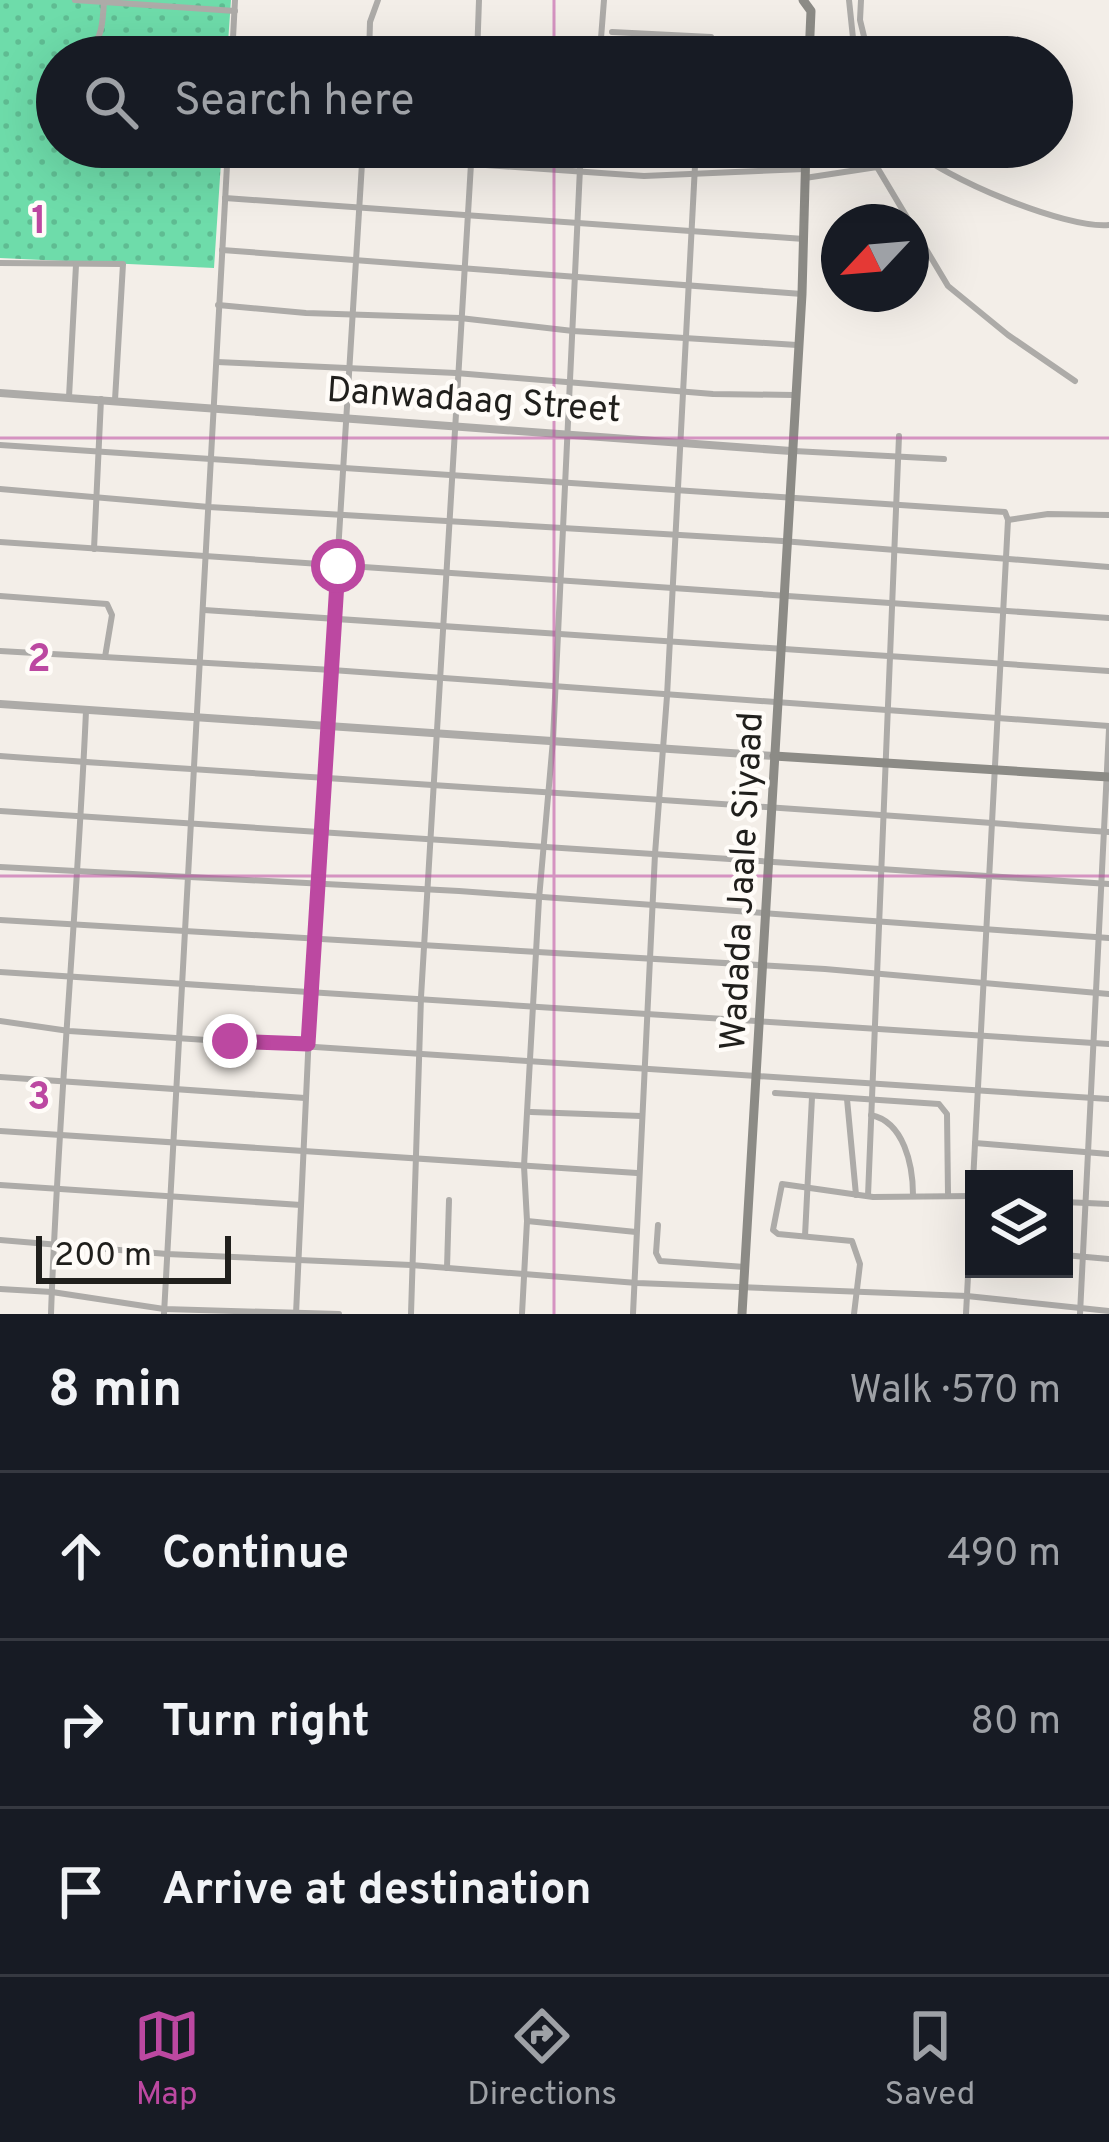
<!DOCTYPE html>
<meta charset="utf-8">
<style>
:root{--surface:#171b24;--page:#242831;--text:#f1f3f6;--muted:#9ea1a6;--line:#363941;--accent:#bc48a1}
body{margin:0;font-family:Overpass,sans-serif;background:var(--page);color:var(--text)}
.controls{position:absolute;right:36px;bottom:36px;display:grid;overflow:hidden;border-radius:0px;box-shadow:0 12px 48px #0002}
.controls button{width:108px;height:108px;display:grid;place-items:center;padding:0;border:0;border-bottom:3px solid var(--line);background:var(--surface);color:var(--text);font:60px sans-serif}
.compass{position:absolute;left:821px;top:204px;width:108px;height:108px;border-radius:50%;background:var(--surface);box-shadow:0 12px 48px #0002;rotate:244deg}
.scale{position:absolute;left:36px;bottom:30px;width:195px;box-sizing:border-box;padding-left:12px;border:6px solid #201f1c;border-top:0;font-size:33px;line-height:42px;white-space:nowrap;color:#201f1c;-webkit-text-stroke:9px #fffcf8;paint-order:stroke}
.stop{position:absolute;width:36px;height:36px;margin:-27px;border:9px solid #bc48a1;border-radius:50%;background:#fff}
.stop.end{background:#bc48a1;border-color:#fff;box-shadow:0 3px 12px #0008}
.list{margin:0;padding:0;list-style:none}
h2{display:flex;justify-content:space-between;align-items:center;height:156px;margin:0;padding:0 48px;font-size:51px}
h2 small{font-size:39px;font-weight:400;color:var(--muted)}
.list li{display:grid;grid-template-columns:78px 1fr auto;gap:36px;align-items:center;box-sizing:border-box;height:168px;padding:0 48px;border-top:3px solid var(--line)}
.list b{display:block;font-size:45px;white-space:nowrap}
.list em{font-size:39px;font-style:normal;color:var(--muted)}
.icon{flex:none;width:66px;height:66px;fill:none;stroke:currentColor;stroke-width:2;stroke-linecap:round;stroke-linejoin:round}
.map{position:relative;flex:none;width:1109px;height:1314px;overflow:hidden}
.search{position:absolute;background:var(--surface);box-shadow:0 12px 48px #0002;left:36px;right:36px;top:36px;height:132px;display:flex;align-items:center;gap:30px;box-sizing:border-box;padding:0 42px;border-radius:66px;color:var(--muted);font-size:45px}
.sheet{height:660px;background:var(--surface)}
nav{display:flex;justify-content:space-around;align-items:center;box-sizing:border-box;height:168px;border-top:3px solid var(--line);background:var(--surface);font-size:33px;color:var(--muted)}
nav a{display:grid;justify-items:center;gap:6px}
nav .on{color:var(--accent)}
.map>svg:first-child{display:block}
.grass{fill:url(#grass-dots)}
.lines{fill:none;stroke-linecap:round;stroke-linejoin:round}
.minor{stroke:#adaba8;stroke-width:6}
.tertiary{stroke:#adaba8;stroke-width:8}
.secondary{stroke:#8c8b86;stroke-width:9}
.route{stroke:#bc48a1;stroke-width:15}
.grid{fill:none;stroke:#bc48a1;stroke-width:3;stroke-opacity:0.55}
.labels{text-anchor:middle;stroke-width:9;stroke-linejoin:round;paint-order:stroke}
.street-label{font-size:36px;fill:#201f1c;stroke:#fffcf8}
.grid-label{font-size:39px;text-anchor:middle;font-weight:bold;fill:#bc48a1;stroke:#fffcf8;stroke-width:9;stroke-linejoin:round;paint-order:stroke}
</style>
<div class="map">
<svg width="1109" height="1314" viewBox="0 0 1109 1314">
<defs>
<pattern id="grass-dots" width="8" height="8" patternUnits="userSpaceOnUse" patternTransform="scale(3)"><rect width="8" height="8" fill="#6edcaa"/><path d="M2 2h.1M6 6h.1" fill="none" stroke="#5fbc92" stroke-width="1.8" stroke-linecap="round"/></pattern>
</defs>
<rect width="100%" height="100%" fill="#f3eee8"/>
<polygon class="grass" points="0,0 231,0 227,57 57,57 57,147 222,147 214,268 0,258"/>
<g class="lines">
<g class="minor">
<polyline points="75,0 235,11"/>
<polyline points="849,0 855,57"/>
<polyline points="861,0 860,20 869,57"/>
<polyline points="612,32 711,37"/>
<polyline points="369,43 478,42 747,57"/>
<polyline points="600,51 604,0"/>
<path d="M87,57c15,-19 16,-34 17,-57"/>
<polyline points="232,57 235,0"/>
<polyline points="369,57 370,22 378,0"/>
<polyline points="477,57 479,0"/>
<path d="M910,147c33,31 155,82 199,78"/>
<polyline points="805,178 877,167 948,286 1008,335 1075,381"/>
<polyline points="225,198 804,239"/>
<polyline points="222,250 802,294"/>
<polyline points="0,263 123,264 115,400"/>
<polyline points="218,305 306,313 460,318 573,331 797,345"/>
<polyline points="217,362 456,373 713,394 794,395"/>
<polyline points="69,397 76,265"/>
<polyline points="0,445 1005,512 1008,520 966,1314"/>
<polyline points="794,451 944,459"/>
<polyline points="0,489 209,507 782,541 1109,567"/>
<polyline points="1008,520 1048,514 1109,515"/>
<polyline points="0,542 1109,618"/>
<polyline points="94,549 101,399"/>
<polyline points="0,596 107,604 112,615 105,657"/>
<polyline points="204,610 1109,671"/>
<polyline points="0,651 332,670 1109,726"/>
<path d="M0,756c370,26 740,47 1109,76"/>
<polyline points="0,811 1109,884"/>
<polyline points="0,867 459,891 1109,938"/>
<polyline points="0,920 825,969 1109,994"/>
<polyline points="0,972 1109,1044"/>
<polyline points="0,1021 69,1031 1109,1099"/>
<polyline points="0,1077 305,1098"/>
<polyline points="775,1093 939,1104 947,1114 948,1194"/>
<polyline points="847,1099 856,1195"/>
<polyline points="531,1112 641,1116"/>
<path d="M871,1115c33,7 42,50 42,80"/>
<polyline points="0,1131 637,1173"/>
<polyline points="975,1143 1109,1154"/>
<polyline points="0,1185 301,1205"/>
<polyline points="868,1196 899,436"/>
<polyline points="1064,1202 1109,1204"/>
<polyline points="527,1221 636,1232"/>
<polyline points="658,1225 656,1253 660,1261 745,1267"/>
<polyline points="805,1236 812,1097"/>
<polyline points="0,1240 167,1254 411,1265 637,1283 967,1296 1109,1311"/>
<polyline points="1064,1255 1109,1259"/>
<polyline points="447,1268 449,1200"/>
<polyline points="0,1289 52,1292 164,1309 339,1314"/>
<path d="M51,1314c7,-201 26,-402 35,-603"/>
<polyline points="164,1314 228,147 361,163 472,164 644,176 805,169"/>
<polyline points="296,1314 311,990 363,147"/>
<polyline points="411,1314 421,997 472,147"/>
<polyline points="522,1314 527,1221 524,1166 539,899 553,740 581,147"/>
<polyline points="633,1314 655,854 667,696 696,147"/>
<polyline points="854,1314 860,1264 852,1241 778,1234 773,1230 782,1184 873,1197 974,1196"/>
<polyline points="1080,1314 1109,729"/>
</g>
<g class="tertiary">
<polyline points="0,393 791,451"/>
<polyline points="0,704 774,756"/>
</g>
<g class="secondary">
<polyline points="803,0 811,11 809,57"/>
<polyline points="774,756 1109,777"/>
<polyline points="742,1314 802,294 806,147"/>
</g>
</g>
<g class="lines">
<polyline class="route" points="230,1041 308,1044 338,566"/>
</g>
<path class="grid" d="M554,0v57M554,147v1167M0,438h1109M0,876h1109"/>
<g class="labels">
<g class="street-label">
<text transform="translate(474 398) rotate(4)" y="13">Danwadaag Street</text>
<text transform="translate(740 881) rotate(-87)" y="13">Wadada Jaale Siyaad</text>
</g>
</g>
<g class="grid-label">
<text x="39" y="233">1</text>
<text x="39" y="671">2</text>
<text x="39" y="1109">3</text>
</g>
</svg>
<div class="controls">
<button><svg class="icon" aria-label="layers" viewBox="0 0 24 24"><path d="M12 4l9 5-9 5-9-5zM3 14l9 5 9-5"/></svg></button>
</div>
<svg class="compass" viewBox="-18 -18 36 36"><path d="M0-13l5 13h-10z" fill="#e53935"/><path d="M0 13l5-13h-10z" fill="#9ea1a6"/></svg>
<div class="scale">200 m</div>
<div class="stop" style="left:338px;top:566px"></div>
<div class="stop end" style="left:230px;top:1041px"></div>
<div class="search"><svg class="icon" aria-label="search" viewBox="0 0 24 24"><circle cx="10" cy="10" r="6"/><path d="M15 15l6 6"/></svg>Search here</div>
</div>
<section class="sheet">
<h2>8 min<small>Walk · 570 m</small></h2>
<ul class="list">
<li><svg class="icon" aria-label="ahead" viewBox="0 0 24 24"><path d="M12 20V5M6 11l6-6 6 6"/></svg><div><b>Continue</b></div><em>490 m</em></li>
<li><svg class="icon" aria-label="right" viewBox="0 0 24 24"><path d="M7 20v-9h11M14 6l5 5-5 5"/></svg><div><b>Turn right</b></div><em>80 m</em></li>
<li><svg class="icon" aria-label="arrive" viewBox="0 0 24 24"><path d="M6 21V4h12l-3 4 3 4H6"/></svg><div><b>Arrive at destination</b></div></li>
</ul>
</section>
<nav>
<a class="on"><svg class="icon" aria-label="map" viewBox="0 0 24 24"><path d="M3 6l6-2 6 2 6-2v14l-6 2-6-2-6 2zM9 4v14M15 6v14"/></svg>Map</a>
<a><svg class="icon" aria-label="directions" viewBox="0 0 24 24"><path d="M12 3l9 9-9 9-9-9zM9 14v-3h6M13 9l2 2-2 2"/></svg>Directions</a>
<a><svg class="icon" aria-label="saved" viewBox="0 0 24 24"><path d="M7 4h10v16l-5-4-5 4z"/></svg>Saved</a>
</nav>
